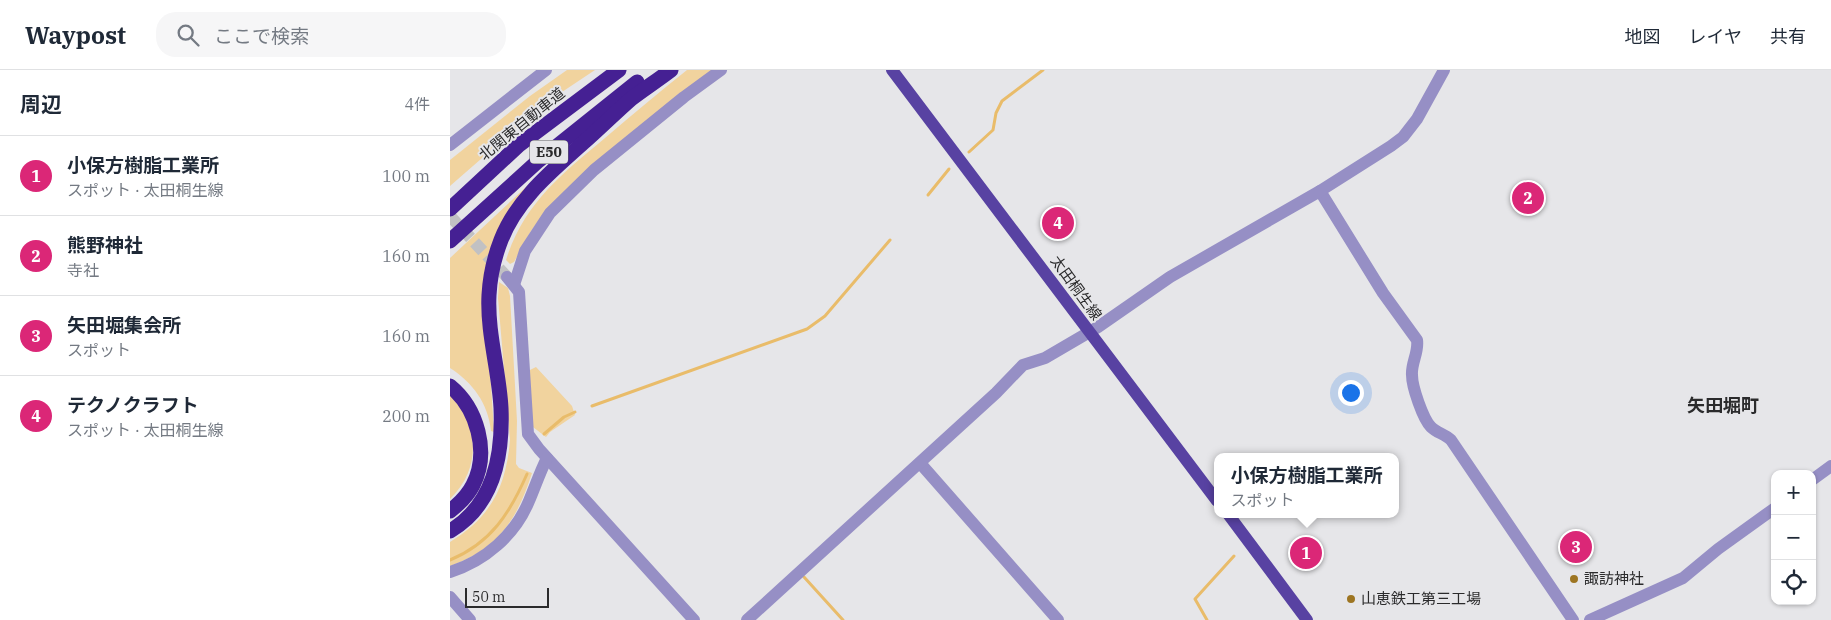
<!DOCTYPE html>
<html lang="ja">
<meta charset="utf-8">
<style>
:root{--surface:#fff;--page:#f6f6f7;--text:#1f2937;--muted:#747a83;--line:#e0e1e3;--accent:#db2777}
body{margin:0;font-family:"IBM Plex Serif","Noto Sans JP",serif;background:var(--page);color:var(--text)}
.controls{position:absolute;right:15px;bottom:15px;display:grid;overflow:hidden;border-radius:10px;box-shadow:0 1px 4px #0004}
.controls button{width:45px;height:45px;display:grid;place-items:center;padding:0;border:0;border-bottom:1px solid var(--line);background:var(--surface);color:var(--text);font:25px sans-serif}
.scale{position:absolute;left:15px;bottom:12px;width:84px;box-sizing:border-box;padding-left:5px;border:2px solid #2b2b2c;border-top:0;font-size:14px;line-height:18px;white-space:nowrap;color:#2b2b2c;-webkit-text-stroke:4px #e6e6e9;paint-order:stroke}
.you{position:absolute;left:900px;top:322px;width:18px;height:18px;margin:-12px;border:4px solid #fff;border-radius:50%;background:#1a73e8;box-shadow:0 0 0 8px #1a73e833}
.badge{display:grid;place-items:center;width:32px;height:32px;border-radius:50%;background:var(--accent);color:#fff;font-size:16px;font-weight:700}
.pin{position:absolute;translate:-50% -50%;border:2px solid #fff;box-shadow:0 1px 5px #0006}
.popup{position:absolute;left:764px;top:383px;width:185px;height:65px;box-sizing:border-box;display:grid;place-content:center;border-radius:10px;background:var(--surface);filter:drop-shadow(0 1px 4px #0005);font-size:16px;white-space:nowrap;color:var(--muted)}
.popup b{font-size:19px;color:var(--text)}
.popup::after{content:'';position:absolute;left:50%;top:100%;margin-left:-10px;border:10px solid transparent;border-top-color:var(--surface)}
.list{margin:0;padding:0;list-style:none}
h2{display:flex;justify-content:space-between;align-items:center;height:65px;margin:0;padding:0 20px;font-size:21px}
h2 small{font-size:16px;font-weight:400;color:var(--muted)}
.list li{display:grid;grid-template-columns:32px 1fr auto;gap:15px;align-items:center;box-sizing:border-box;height:80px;padding:0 20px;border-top:1px solid var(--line)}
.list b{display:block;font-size:19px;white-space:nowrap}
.list p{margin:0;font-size:16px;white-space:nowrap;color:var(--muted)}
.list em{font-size:16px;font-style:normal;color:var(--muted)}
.icon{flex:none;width:28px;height:28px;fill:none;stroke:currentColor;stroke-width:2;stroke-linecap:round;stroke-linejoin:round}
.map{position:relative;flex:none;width:1381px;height:550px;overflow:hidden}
header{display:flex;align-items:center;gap:30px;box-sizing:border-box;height:70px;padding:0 25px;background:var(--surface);border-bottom:1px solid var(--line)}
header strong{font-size:24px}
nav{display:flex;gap:28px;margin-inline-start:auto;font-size:18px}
.search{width:350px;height:45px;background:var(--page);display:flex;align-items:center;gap:12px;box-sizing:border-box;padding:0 18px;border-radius:20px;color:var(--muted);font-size:19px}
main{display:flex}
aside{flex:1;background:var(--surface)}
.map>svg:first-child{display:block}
.green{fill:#f1d39e}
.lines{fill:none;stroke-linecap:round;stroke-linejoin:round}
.stream{stroke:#e9bc6a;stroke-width:3}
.minor-tunnel{stroke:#c1c1c3;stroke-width:12;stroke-dasharray:12 6;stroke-linecap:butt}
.minor{stroke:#968fc5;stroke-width:12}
.major{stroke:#5842a2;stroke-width:12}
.highway{stroke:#452093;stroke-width:15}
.poi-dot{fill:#9d7522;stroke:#e6e6e9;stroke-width:2}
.labels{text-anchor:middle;stroke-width:4;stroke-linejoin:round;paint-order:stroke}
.shield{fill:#e6e6e9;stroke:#636365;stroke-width:1}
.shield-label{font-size:14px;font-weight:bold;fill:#2b2b2c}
.street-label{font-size:15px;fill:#2b2b2c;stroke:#e6e6e9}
.poi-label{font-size:15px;fill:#2b2b2c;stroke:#e6e6e9;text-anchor:start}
.quarter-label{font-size:18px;font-weight:bold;fill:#2b2b2c;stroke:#e6e6e9}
</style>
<header>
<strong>Waypost</strong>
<div class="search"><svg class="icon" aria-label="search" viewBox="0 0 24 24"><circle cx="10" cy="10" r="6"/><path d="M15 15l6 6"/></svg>ここで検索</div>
<nav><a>地図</a><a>レイヤ</a><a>共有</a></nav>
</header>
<main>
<aside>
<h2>周辺<small>4件</small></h2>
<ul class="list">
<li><span class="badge">1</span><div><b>小保方樹脂工業所</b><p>スポット · 太田桐生線</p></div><em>100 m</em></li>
<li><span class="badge">2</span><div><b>熊野神社</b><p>寺社</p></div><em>160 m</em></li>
<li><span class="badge">3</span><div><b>矢田堀集会所</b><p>スポット</p></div><em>160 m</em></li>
<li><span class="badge">4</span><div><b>テクノクラフト</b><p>スポット · 太田桐生線</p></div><em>200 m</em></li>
</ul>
</aside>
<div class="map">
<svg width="1381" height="550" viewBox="0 0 1381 550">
<rect width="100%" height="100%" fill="#e6e6e9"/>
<g class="green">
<polygon points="117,0 145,0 94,34 0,116 0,90 80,26"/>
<path d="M237,0h26l-169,143 -13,18 -17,31 -4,2 -4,-4c18,-57 56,-86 99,-122 27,-23 54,-46 82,-68z"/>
<path d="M82,113l-17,23 -32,99 8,80 3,47 -3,-1c-3,-28 -18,-48 -41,-63v-110l77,-72z"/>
<path d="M49,212l9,6 2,8 7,125 -1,43 3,4 13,5c-15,47 -34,76 -82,93v-24c41,-25 56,-55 60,-102l-12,-142z"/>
<polygon points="86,297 122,336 125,345 100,362 96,367 83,357 78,301"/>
<path d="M0,324c29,31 32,74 0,105z"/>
</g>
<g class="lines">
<g class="stream">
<polyline points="519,82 543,60 546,43 552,31 593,0"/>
<polyline points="478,125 499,99"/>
<polyline points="142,336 357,259 375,246 440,170"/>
<polyline points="94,364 114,347 125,342"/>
<path d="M0,490c41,-17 60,-47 77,-86"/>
<polyline points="354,507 393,550"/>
<polyline points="757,550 745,529 784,486"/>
</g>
<polyline class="minor-tunnel" points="0,146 57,207"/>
<g class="minor">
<polyline points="0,75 96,0"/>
<path d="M870,121l63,102 34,47c2,12 -6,23 -5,35 0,12 11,44 19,52 6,6 14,7 20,13l122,180"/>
<polyline points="57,207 69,222 78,364 89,379 244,550"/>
<polyline points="64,215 75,181 100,143 144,100 234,27 271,0"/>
<polyline points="470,393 608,550"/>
<polyline points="1362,410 1381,396"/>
<path d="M0,502c35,-11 65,-37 79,-71 6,-14 11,-29 18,-43"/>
<polyline points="0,527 20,550"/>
<polyline points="297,550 546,323 573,295 595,288 648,257 720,207 870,121 941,76 953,67 967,49 994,0"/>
<polyline points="1140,550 1233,508 1268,479 1325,438"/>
</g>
<g class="major">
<polyline points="442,0 767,431"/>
<polyline points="778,444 857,550"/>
</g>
<g class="highway">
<polyline points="0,139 69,75 169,0"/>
<polyline points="0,171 87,92 187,12"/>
<path d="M0,316c27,22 40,66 23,99 -5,10 -14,19 -23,26"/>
<path d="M0,461c44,-26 53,-75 51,-123 -2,-38 -14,-75 -12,-113 1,-19 5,-37 12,-55 16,-41 51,-69 82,-97 17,-15 32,-30 48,-44 13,-10 27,-19 40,-29"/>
</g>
</g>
<g class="poi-dot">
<circle cx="1124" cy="509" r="5"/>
<circle cx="901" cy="529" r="5"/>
</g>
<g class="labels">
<rect class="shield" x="80" y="70.5" width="38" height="23" rx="4"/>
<g class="shield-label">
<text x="99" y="87">E50</text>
</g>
<g class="street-label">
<text transform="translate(72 54) rotate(-39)" y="5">北関東自動車道</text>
<text transform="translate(626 218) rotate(54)" y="5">太田桐生線</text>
</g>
<g class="poi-label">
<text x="1134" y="514">諏訪神社</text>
<text x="911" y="534">山恵鉄工第三工場</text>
</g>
<g class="quarter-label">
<text x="1273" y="342">矢田堀町</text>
</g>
</g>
</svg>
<div class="controls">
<button>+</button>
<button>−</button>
<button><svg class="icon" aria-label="locate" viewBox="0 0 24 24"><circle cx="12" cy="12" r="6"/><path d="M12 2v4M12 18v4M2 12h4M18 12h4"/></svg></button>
</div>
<div class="scale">50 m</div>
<div class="you"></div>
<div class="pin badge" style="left:856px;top:483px">1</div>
<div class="popup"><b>小保方樹脂工業所</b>スポット</div>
<div class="pin badge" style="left:1078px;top:128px">2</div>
<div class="pin badge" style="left:1126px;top:477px">3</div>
<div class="pin badge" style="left:608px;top:153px">4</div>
</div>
</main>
